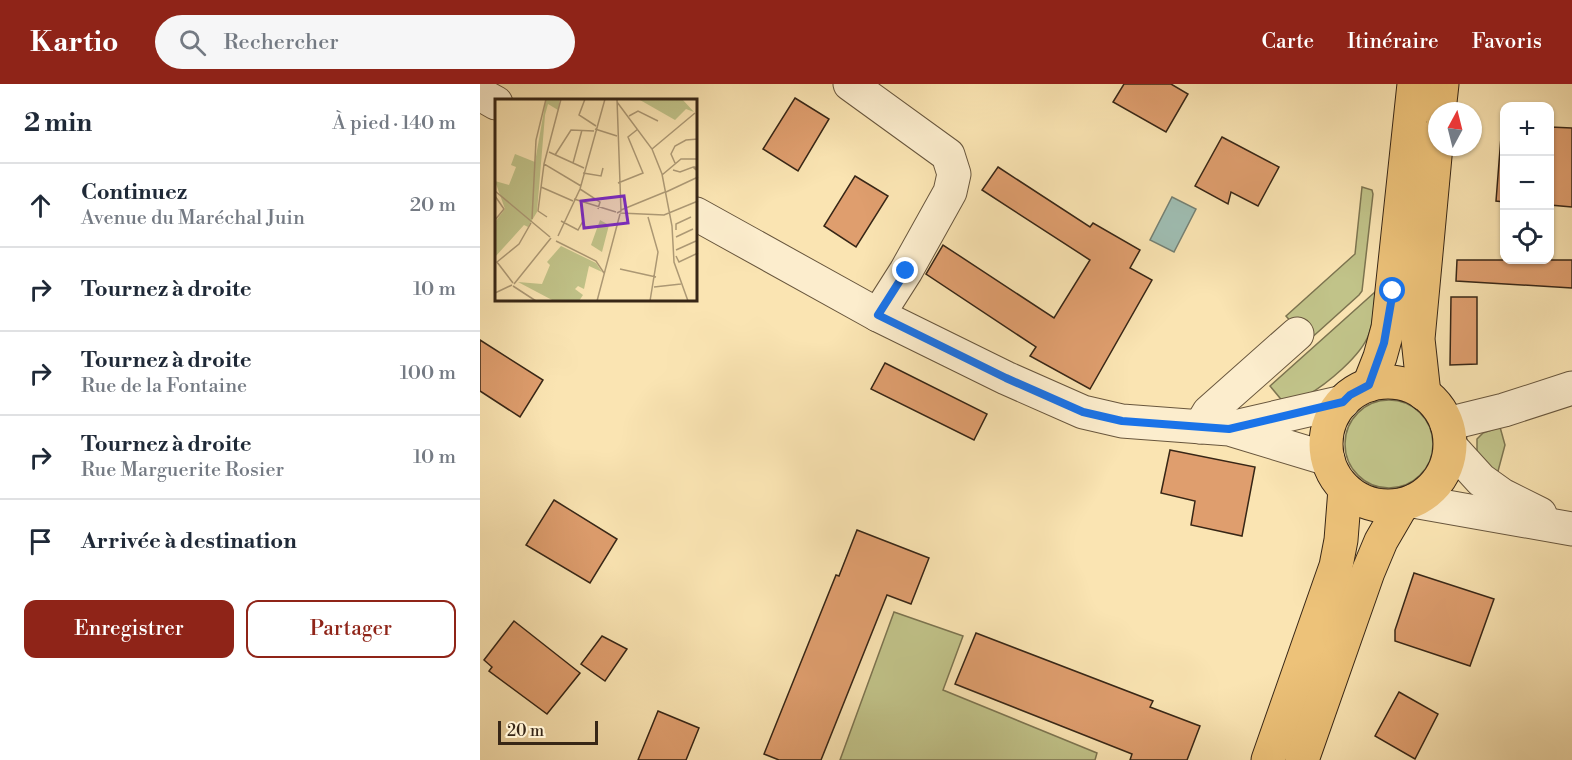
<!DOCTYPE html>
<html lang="fr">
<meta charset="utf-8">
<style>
:root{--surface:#fff;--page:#f6f6f7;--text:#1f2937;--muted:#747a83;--line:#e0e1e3;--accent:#8f2418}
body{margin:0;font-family:"Libre Bodoni",serif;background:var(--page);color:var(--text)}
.controls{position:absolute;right:18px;top:18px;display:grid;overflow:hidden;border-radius:12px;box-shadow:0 2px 4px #0004}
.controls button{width:54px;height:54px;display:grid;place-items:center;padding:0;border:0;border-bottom:2px solid var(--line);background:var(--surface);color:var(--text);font:30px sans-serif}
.compass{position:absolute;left:948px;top:18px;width:54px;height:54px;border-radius:50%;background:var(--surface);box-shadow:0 2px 4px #0004;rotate:7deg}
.scale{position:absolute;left:18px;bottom:15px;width:100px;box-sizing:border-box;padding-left:6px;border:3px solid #372616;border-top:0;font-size:16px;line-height:21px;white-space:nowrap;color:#372616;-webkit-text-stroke:4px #fcedcd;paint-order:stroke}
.stop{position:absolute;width:18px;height:18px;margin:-14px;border:4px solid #1a73e8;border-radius:50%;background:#fff}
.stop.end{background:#1a73e8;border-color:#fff;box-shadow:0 2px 6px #0008}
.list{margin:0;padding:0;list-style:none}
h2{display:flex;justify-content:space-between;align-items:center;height:78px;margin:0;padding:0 24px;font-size:26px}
h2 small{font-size:20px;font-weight:400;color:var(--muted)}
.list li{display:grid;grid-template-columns:39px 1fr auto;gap:18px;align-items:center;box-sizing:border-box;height:84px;padding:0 24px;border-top:2px solid var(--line)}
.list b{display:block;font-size:22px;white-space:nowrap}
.list p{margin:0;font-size:20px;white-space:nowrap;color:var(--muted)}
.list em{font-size:20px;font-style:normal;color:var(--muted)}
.actions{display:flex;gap:12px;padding:18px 24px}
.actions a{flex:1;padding:14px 0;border:2px solid var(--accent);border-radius:12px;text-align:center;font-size:21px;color:var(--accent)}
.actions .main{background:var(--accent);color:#fff}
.icon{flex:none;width:33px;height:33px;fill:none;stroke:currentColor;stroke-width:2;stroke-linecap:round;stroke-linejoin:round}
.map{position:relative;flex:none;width:1092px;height:676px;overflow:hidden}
header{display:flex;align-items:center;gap:36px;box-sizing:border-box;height:84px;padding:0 30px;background:var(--accent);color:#fff}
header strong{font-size:28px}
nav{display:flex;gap:33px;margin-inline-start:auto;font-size:21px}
.search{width:420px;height:54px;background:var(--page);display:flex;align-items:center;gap:15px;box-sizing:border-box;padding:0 21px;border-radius:33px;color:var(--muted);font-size:22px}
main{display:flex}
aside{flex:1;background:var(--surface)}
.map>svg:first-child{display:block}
.green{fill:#c1c389;stroke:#7c7450;stroke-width:1.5}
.water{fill:#9fbeb3;stroke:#758174;stroke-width:1.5}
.building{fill:#df9e6e;stroke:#372616;stroke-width:1.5}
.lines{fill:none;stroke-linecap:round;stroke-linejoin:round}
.minor-casing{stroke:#68563d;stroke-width:35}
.major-casing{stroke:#372616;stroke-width:35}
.minor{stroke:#fcedcd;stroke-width:33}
.major{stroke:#edc279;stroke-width:33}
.route{stroke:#1a73e8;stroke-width:8}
.inset-road{fill:none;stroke:#ac9874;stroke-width:1.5}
.view{fill:#7b2cbf;fill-opacity:0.15;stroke:#7b2cbf;stroke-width:3}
.inset-edge{fill:none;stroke:#372616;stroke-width:3}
</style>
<header>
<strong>Kartio</strong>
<div class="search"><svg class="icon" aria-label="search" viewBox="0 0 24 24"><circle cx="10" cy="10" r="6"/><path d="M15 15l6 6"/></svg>Rechercher</div>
<nav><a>Carte</a><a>Itinéraire</a><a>Favoris</a></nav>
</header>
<main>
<aside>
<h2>2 min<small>À pied · 140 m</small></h2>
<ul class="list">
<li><svg class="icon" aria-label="ahead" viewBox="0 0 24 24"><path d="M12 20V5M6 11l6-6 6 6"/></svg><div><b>Continuez</b><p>Avenue du Maréchal Juin</p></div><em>20 m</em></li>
<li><svg class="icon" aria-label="right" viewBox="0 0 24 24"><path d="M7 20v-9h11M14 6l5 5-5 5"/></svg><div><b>Tournez à droite</b></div><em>10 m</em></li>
<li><svg class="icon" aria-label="right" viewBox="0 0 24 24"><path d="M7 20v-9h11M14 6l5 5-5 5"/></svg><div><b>Tournez à droite</b><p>Rue de la Fontaine</p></div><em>100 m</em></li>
<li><svg class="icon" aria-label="right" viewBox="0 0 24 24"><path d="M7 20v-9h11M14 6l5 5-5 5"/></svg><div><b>Tournez à droite</b><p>Rue Marguerite Rosier</p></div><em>10 m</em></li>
<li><svg class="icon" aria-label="arrive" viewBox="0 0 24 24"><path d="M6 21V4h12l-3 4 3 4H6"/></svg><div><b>Arrivée à destination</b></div></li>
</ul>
<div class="actions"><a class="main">Enregistrer</a><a>Partager</a></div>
</aside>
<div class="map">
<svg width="1092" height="676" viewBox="0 0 1092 676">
<rect width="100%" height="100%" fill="#fae4b2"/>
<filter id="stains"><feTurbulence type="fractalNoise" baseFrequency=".00333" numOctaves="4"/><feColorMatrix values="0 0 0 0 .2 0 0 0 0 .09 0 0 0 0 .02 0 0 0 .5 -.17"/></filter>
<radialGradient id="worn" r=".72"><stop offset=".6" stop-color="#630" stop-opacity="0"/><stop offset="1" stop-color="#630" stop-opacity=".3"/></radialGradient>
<g class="green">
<polygon points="882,103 892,106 893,110 882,207 879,211 828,257 806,232 875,170"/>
<path d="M895,208c-1,14 -1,29 -6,42 -8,22 -42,50 -63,62 -6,3 -14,5 -21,8l-15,-18z"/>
<circle cx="909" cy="360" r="44"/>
<polygon points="1020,343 1025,361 1017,391 997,369 997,355 1003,349"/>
<polygon points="414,528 483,552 463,606 617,669 615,676 360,676"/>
</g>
<polygon class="water" points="692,113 716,125 694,168 670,156"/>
<g class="building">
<polygon points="644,0 691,0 708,10 686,48 633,18"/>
<polygon points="315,14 349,35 318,87 283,65"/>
<polygon points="1022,40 1024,40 1024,118 1016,117"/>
<polygon points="1070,43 1092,44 1092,123 1070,121"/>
<polygon points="742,53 799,83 778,122 751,108 748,120 715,102"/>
<polygon points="518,83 610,143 613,139 660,166 650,184 672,196 610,305 550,272 556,263 446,190 463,161 574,234 610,176 502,106"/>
<polygon points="375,92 408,112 376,163 344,142"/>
<polygon points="977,176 1092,176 1092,204 976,197"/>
<polygon points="971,213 997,213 997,280 970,281"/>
<polygon points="0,256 63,296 40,333 0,307"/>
<polygon points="405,279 507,330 494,356 391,305"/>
<polygon points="690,366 775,383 762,452 711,441 715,417 681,409"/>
<polygon points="74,416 137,455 110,499 46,461"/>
<polygon points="377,446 449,474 431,520 407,511 341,676 299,676 284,670 356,491 359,492"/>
<polygon points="934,489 1014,515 990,582 915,557 915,546"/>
<polygon points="34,537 100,589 67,630 9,587 12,583 4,576"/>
<polygon points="496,549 673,617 670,623 720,642 707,676 650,676 652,670 475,600"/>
<polygon points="122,552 147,565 125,597 101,580"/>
<polygon points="919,608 958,630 935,675 895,652"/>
<polygon points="178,627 219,644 206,676 158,676"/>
</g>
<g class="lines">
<defs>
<g id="minor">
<polyline points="370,0 468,71 474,90 470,108 426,187 398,231"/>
<polyline points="0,10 16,19"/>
<polyline points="216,130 398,231 526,294 603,328 642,337 749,345 848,375"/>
<polyline points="967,340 1024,326 1092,304"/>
<polyline points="720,343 729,328 817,250"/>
<polyline points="750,344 863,318"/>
<polyline points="971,363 1001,396 1022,411 1060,430"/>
<polyline points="933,417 1092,445"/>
</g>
<g id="major">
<polyline points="959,27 962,0"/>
<circle cx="908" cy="360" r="62"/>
<polyline points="889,301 900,273 908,244 934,0"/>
<polyline points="944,310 938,255 957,51"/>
<polyline points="788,676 856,482 861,456 865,405"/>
<polyline points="822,676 888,488 901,457 922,421"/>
</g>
</defs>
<use href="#minor" class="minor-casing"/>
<use href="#major" class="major-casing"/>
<use href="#minor" class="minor"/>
<use href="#major" class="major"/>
</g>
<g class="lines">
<polyline class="route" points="426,187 398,231 526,294 603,328 642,337 749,345 863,318 870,311 889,301 904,259 913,207"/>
</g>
<g transform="translate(15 15)">
<rect width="202" height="202" fill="#fae4b2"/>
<path d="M51,0h14l-2,11 -10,-6 -3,11 -8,97 -9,15 -4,-2 -29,32v-35l10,-13 -10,-28 14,4 7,-18 -5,-2 4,-11 20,8zM156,0h31l12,13 -8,-3 -11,11 -35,-20zM105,121l9,5 -7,27 -11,-7zM66,147l35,17 6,9 -13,-6 -5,23 -6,-3 -3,3 8,6 -4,6h-25l-36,-19 24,2 8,-19 -3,-3z" fill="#c1c389"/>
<path class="inset-road" d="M66,0l-17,65 37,22M90,0l-6,16 17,11M122,0l4,112 -4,2M122,3l35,47 10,25 10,52 2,36 14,39M134,17l9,-5 20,10M100,30l22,7M157,50l43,-36M54,53l35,16M60,56l16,-25 23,1M78,64l9,-33M180,64l-4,-9 4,-8 11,-6 12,-1M49,65l-6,47 9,6M178,71l7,2 13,-5 3,3 -1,-3h-2M88,74l18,3 2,-8M167,76l19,-16h17M123,84l25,-10 -15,-36 10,-8M46,88l32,14M85,90l20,13 -2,7M0,92l55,46M171,93l32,-15M0,97l9,13 -9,11M79,100l42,13M126,111l44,-18M125,114l44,2 34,-14M153,118l10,35 -8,49M37,120l4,-79 10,-41M66,122l17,9 5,-9M181,131v-6l15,-7M63,137l22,-47 25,-90M181,138l17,-8M61,142l40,20 8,12M181,151l20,-9M181,157l3,6 19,-9M125,170l36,8M18,184l-16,-21 22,-18 12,-21M19,185l37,-46M18,187l23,15M159,188l27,-3M0,194l17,-8M102,202l23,-87"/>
<path class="view" d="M129,97l4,27 -44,5 -3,-27z"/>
<rect width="202" height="202" class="inset-edge"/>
</g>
<rect width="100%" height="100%" filter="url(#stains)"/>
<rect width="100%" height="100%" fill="url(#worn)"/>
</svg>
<div class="controls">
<button>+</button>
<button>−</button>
<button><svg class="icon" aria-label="locate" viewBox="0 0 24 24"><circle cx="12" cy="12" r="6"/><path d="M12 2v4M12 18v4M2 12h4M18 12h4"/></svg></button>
</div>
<svg class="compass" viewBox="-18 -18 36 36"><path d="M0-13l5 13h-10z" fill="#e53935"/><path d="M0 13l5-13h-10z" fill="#747a83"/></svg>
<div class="scale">20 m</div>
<div class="stop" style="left:913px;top:207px"></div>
<div class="stop end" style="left:426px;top:187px"></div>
</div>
</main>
